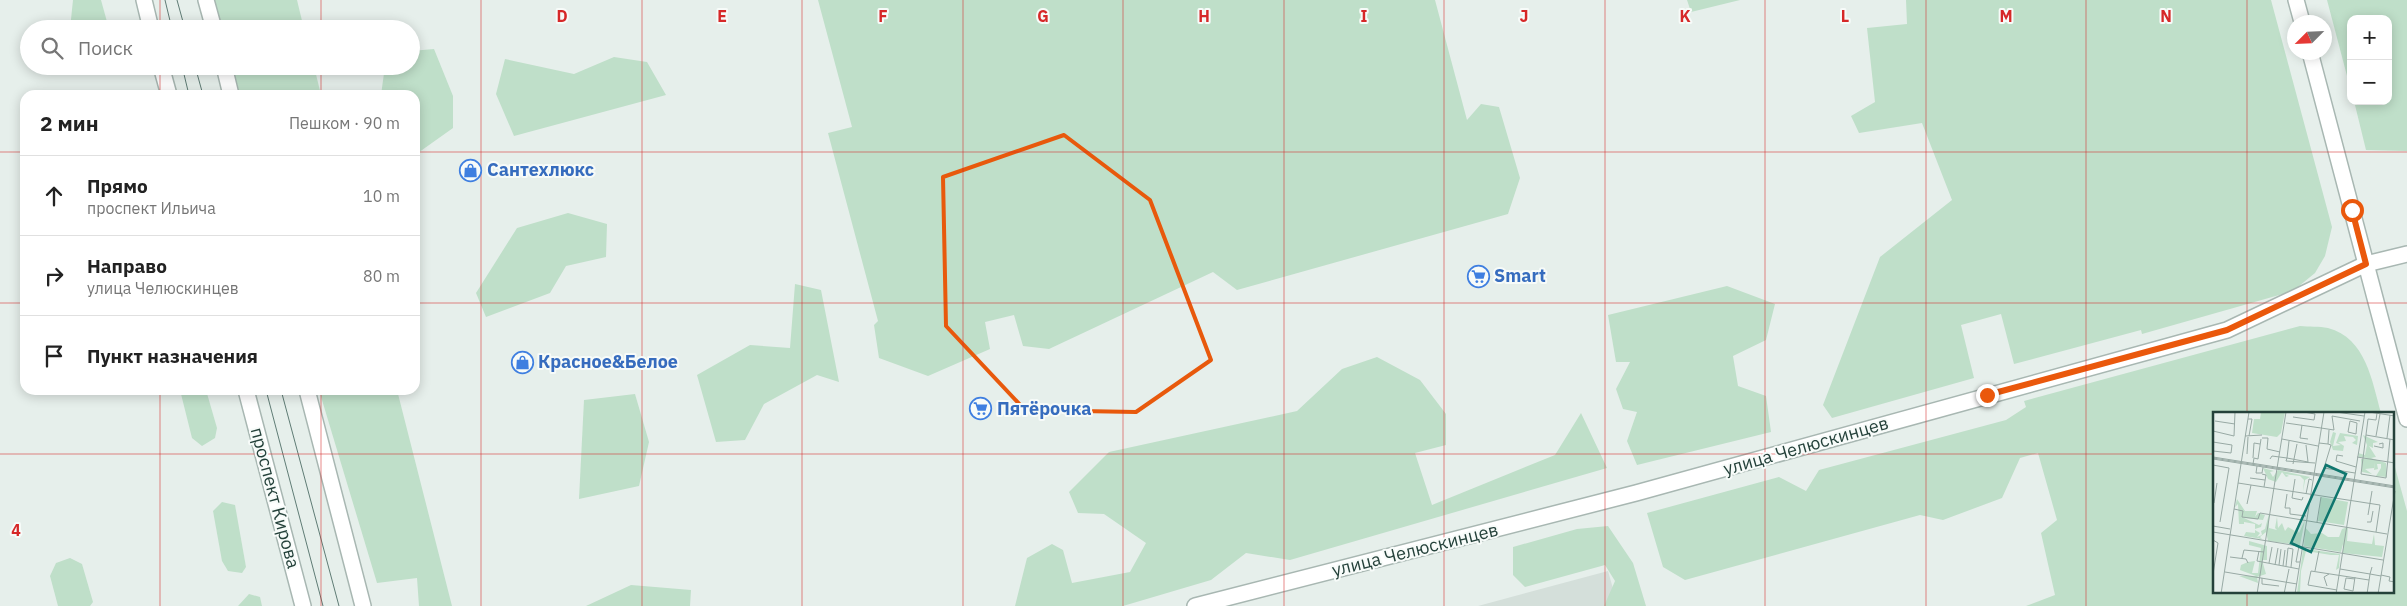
<!DOCTYPE html>
<html lang="ru">
<meta charset="utf-8">
<style>
:root{--surface:#fff;--page:#f2f2f2;--text:#222;--muted:#767676;--line:#e0e0e0}
body{margin:0;font-family:"IBM Plex Sans",sans-serif;background:var(--page);color:var(--text)}
.controls{position:absolute;right:15px;top:15px;display:grid;overflow:hidden;border-radius:10px;box-shadow:0 2px 12px #0003}
.controls button{width:45px;height:45px;display:grid;place-items:center;padding:0;border:0;border-bottom:1px solid var(--line);background:var(--surface);color:var(--text);font:25px sans-serif}
.compass{position:absolute;left:2287px;top:15px;width:45px;height:45px;border-radius:50%;background:var(--surface);box-shadow:0 2px 12px #0003;rotate:246deg}
.stop{position:absolute;width:15px;height:15px;margin:-11px;border:4px solid #ea580c;border-radius:50%;background:#fff}
.stop.end{background:#ea580c;border-color:#fff;box-shadow:0 1px 5px #0008}
.list{margin:0;padding:0;list-style:none}
h2{display:flex;justify-content:space-between;align-items:center;height:65px;margin:0;padding:0 20px;font-size:21px}
h2 small{font-size:16px;font-weight:400;color:var(--muted)}
.list li{display:grid;grid-template-columns:32px 1fr auto;gap:15px;align-items:center;box-sizing:border-box;height:80px;padding:0 20px;border-top:1px solid var(--line)}
.list b{display:block;font-size:19px;white-space:nowrap}
.list p{margin:0;font-size:16px;white-space:nowrap;color:var(--muted)}
.list em{font-size:16px;font-style:normal;color:var(--muted)}
.icon{flex:none;width:28px;height:28px;fill:none;stroke:currentColor;stroke-width:2;stroke-linecap:round;stroke-linejoin:round}
.map{position:relative;flex:none;width:2407px;height:606px;overflow:hidden}
.search{position:absolute;background:var(--surface);box-shadow:0 2px 12px #0003;left:20px;top:20px;width:400px;height:55px;display:flex;align-items:center;gap:12px;box-sizing:border-box;padding:0 18px;border-radius:28px;color:var(--muted);font-size:19px}
.panel{position:absolute;background:var(--surface);box-shadow:0 2px 12px #0003;left:20px;top:90px;width:400px;height:305px;border-radius:15px}
.map>svg:first-child{display:block}
.built{fill:#d4dfda}
.green{fill:#bfdfc9}
.lines{fill:none;stroke-linecap:round;stroke-linejoin:round}
.minor-casing{stroke:#a8b7b2;stroke-width:18}
.minor{stroke:#fff;stroke-width:15}
.tram{stroke:#5f7c75;stroke-width:1}
.route{stroke:#ea580c;stroke-width:6}
.marked{fill:none;stroke:#e8590c;stroke-width:4;stroke-linejoin:round}
.grid{fill:none;stroke:#d62828;stroke-width:1;stroke-opacity:0.55}
.labels{text-anchor:middle;stroke-width:4;stroke-linejoin:round;paint-order:stroke}
.shop-label{font-size:18px;font-weight:bold;fill:#366cbe;stroke:#f7fbf9;text-anchor:start}
.street-label{font-size:18px;fill:#24413a;stroke:#f7fbf9}
.inset-road{fill:none;stroke:#98a9a4;stroke-width:1}
.view{fill:#0f766e;fill-opacity:0.15;stroke:#0f766e;stroke-width:2.5}
.inset-edge{fill:none;stroke:#24413a;stroke-width:2.5}
.grid-label{font-size:16px;text-anchor:middle;font-weight:bold;fill:#d62828;stroke:#f7fbf9;stroke-width:4;stroke-linejoin:round;paint-order:stroke}
</style>
<div class="map">
<svg width="2407" height="606" viewBox="0 0 2407 606">
<rect width="100%" height="100%" fill="#e6efeb"/>
<polygon class="built" points="1608,571 1618,606 1478,606"/>
<g class="green">
<polygon points="73,0 101,0 109,29 70,29"/>
<polygon points="214,0 297,0 304,29 222,29"/>
<polygon points="818,0 1435,0 1467,120 1481,104 1499,107 1520,178 1508,214 1237,290 1213,272 1049,349 1023,346 1014,315 985,322 990,349 928,376 879,358 874,325 878,321 828,133 852,127"/>
<polygon points="1687,0 1740,0 1691,12"/>
<polygon points="1906,0 2271,0 2332,227 2325,256 2315,273 2293,291 2142,334 2141,330 2014,364 2001,314 1961,325 1974,378 1832,418 1823,405 1880,257 1952,200 1922,123 1859,133 1851,116 1875,102 1867,28 1907,24"/>
<polygon points="2327,0 2407,0 2407,151 2366,150 2354,101 2388,101 2388,19 2351,19 2351,91"/>
<polygon points="434,49 453,96 453,128 415,155 415,95 381,95 385,66 411,66 411,51"/>
<polygon points="614,57 647,62 666,95 514,136 496,94 505,59 574,74"/>
<polygon points="232,66 314,66 321,95 240,95"/>
<polygon points="568,213 607,224 606,257 566,266 550,293 486,317 476,293 517,228"/>
<polygon points="795,284 821,290 839,382 817,375 764,404 745,440 716,442 697,375 750,345 790,348"/>
<polygon points="1727,286 1775,304 1766,340 1733,356 1738,386 1766,396 1771,432 1637,465 1627,441 1637,412 1623,409 1616,389 1630,362 1616,362 1608,315"/>
<path d="M2300,326c9,1 19,0 28,2 38,10 44,53 53,85l-167,1v178h179v-132l14,51v95h-381l29,-11 -14,-62 16,-13 -19,-67 -18,5 -18,40 -59,22 -23,-5 -235,65 -22,-13 -16,-54 132,-36 27,14 13,-21 187,-50 20,-13 -2,-6z"/>
<polygon points="1377,357 1420,380 1446,414 1446,445 1415,453 1432,505 1555,455 1581,413 1607,468 1290,560 1246,553 1211,580 1123,606 1015,606 1027,558 1052,544 1063,550 1072,583 1130,572 1146,543 1104,514 1078,513 1069,492 1109,452 1297,411 1342,369"/>
<polygon points="180,390 206,390 217,428 215,438 202,446 192,438"/>
<polygon points="319,390 397,390 452,606 419,606 417,578 377,583"/>
<polygon points="635,394 649,442 639,486 579,499 584,400"/>
<polygon points="222,502 235,505 246,567 242,573 228,571 222,561 213,511"/>
<polygon points="1608,526 1633,563 1646,606 1604,606 1615,581 1605,565 1525,587 1513,575 1513,547 1577,529"/>
<polygon points="70,558 82,564 93,602 90,606 58,606 50,576 56,563"/>
<polygon points="631,585 691,590 690,606 586,606"/>
<polygon points="249,594 260,597 262,606 238,606"/>
</g>
<g class="lines">
<defs>
<g id="minor">
<polyline points="144,0 151,29"/>
<polyline points="206,0 214,29"/>
<polyline points="2296,0 2302,22"/>
<polyline points="2310,52 2407,419"/>
<polyline points="161,66 169,95"/>
<polyline points="224,66 231,95"/>
<polyline points="246,390 303,606"/>
<polyline points="307,390 363,606"/>
<polyline points="1195,606 1636,493 2227,330 2366,264 2407,254"/>
</g>
</defs>
<use href="#minor" class="minor-casing"/>
<use href="#minor" class="minor"/>
<g class="tram">
<polyline points="165,0 172,29"/>
<polyline points="177,0 185,29"/>
<polyline points="182,66 189,95"/>
<polyline points="195,66 203,95"/>
<polyline points="266,390 323,606"/>
<polyline points="281,390 339,606"/>
</g>
</g>
<g class="lines">
<polyline class="route" points="1987,395 2227,330 2366,264 2352,210"/>
</g>
<path class="marked" d="M1064,135l86,65 61,160 -75,52 -111,-2 -79,-84 -3,-149z"/>
<path class="grid" d="M160,0v29M321,0v29M481,0v606M642,0v606M802,0v606M963,0v606M1123,0v606M1284,0v606M1444,0v606M1605,0v606M1765,0v606M1926,0v606M2086,0v606M2247,0v414M160,66v29M321,66v29M0,152h25M415,152h1992M0,303h25M415,303h1992M160,390v216M321,390v216M0,454h2214M2393,454h14M2247,592v14"/>
<defs>
<symbol id="shop-ring" viewBox="-11 -11 22 22"><circle r="9.5" fill="#f7fbf9" stroke="#3f7fe0" stroke-width="1.5"/><path d="M-5-2.5h2.3a2.7 3.5 0 0 1 5.4 0H5L5.5 6h-11ZM-1.5-2.5h3a1.5 2.3 0 0 0-3 0Z" fill="#3f7fe0"/></symbol>
<symbol id="supermarket-ring" viewBox="-11 -11 22 22"><circle r="9.5" fill="#f7fbf9" stroke="#3f7fe0" stroke-width="1.5"/><path d="M-6-5.5h2.5l.6 2H6L4.5 2H-2.5L-4.4-4H-6ZM-1.5 3.2a1.3 1.3 0 1 0 .1 0ZM3 3.2a1.3 1.3 0 1 0 .1 0Z" fill="#3f7fe0"/></symbol>
</defs>
<g fill-rule="evenodd">
<use href="#shop-ring" x="458" y="158" width="25" height="25"/>
<use href="#supermarket-ring" x="1466" y="264" width="25" height="25"/>
<use href="#shop-ring" x="510" y="350" width="25" height="25"/>
<use href="#supermarket-ring" x="968" y="396" width="25" height="25"/>
</g>
<g class="labels">
<g class="shop-label">
<text x="487" y="176">Сантехлюкс</text>
<text x="1494" y="282">Smart</text>
<text x="538" y="368">Красное&amp;Белое</text>
<text x="997" y="415">Пятёрочка</text>
</g>
<g class="street-label">
<text transform="translate(1806 446) rotate(-16)" y="6">улица Челюскинцев</text>
<text transform="translate(275 498) rotate(75)" y="6">проспект Кирова</text>
<text transform="translate(1415 550) rotate(-14)" y="6">улица Челюскинцев</text>
</g>
</g>
<g transform="translate(2213 412)">
<rect width="181" height="181" fill="#e6efeb"/>
<path d="M48,0h24l-4,21 -4,4 -25,-4 2,-14h6zM120,20l3,1 -3,13 8,-1 -5,-2 4,-10 18,3 -1,9 -5,-2 4,-3 -3,-3 -9,-1 2,5 -8,1 6,4 -1,5 -10,-1 -3,-8zM150,23l15,7 -5,1v5l-4,-2 7,11 -5,1 15,5 1,14 -11,-1 5,-8v-4h-4l1,5 -4,1 1,-8 -1,6 -9,1 7,5 -10,-2 -1,-13 7,-1 -9,-1 -1,-4 7,2 2,-10zM50,56l11,3 -4,1 3,5 5,-7 32,7 -5,3 -2,12 1,-12 -4,-4 -15,-2 4,2 -3,1 -4,-5 -6,10 -8,-3zM108,85l27,5 -4,23 -26,-4zM24,87l8,12h12l-2,6 3,-4 7,2 -2,5 -19,-2 15,7 3,-2 -1,4 -6,2v-5l-11,-2v2h-5l-1,-20 -3,3zM56,102v14l8,2 -2,-2 2,-11 1,11 4,-5 3,8 3,-4 7,4 1,-3 3,5 6,-13 -5,25 -32,-4 -2,-9 -6,5 2,2 -18,-3 2,-4 9,1v-3l5,3 -3,4 5,-2 -1,-4 4,-2zM92,115l6,7 11,-1 6,4h11l3,-8 6,-2 -1,14 25,3 2,-10 1,11 9,1 -2,11 -39,-4v-9l-2,8 -37,-6zM36,129l18,5v14h-5l4,14 -9,3 1,6 -19,-7h17l-16,-6 1,-5 7,-3 7,-1 -3,12h6l3,-25 -12,-3zM93,137l34,5 -1,14 -3,2 3,-15h-8l1,12 -1,-12 -25,-4 -5,20 -1,21 -3,1 6,-43z" fill="#bfdfc9"/>
<path class="inset-road" d="M123,0l28,4M156,0l26,4M164,1l-1,7 -8,-1 -7,55 25,4 4,-39M80,5l21,3 1,-6 -11,-2M35,7h4l-3,17M2,9l20,3M137,9l7,2 -1,11 -8,-2zM73,11l35,5M89,13l-2,13 8,1M108,16l13,2 -2,-14 28,5M0,19l21,5 1,-24M153,23l29,5M32,24l17,-1M163,24l4,-22M49,26h6l-1,11 13,3M174,26l3,-23M69,27l36,7M76,29l-2,17 21,4 -2,-17M0,30l19,3 -1,8 -18,-2M106,31l9,1 1,-14M115,32l3,1 -7,23 31,5M161,34l9,2v-5l-4,1M34,42l1,-17M130,44l-6,-1 -1,6 20,6M0,45l182,29M144,45l38,6M0,46l182,29M40,46l1,-15 6,1M0,47l182,29M57,47l2,-3 15,2 -1,3 29,2M40,52l1,-6 4,1 3,-20M80,52l4,-20M0,53l16,3 -9,54M44,54l-1,7h6l1,-6M49,62l4,1 -2,12M37,66l15,2M82,67l-3,19 10,2 1,-3M25,71l142,22 -4,27M74,82l-2,14h5M93,82l3,-15 3,1M1,91l3,-20M34,92l4,-19M77,96v6l16,2M21,97l9,2 -1,6 16,2 2,-6 127,21M155,103l4,-24M104,110l4,-25M154,110h4l2,-11M0,114l17,3M0,120l170,28M0,128l5,3 -5,31M86,134l-3,16h4M46,139l-2,10 42,8M17,145l16,2 2,4M29,146l2,-8 20,2M56,151l3,-16M62,153l3,-17M66,153l2,-16M70,154l2,-16M73,154l2,-18 5,1 -2,18M127,157l30,5 2,-7M102,159l4,-20M12,160l72,12M168,163l9,2 -1,4 6,1M49,166v6l17,2M142,167l-9,-1 -2,11 9,2 2,-14M114,174l-3,-9 5,-3M124,178l-29,-5 3,-14 58,9M8,182l28,-182M44,182l29,-182M71,182l5,-25M82,182l29,-182M123,182l29,-182M154,182l3,-20 11,2M165,182l17,-103"/>
<path class="view" d="M113,53l20,9 -35,78 -20,-9z"/>
<rect width="181" height="181" class="inset-edge"/>
</g>
<g class="grid-label">
<text x="562" y="22">D</text>
<text x="722" y="22">E</text>
<text x="883" y="22">F</text>
<text x="1043" y="22">G</text>
<text x="1204" y="22">H</text>
<text x="1364" y="22">I</text>
<text x="1524" y="22">J</text>
<text x="1685" y="22">K</text>
<text x="1845" y="22">L</text>
<text x="2006" y="22">M</text>
<text x="2166" y="22">N</text>
<text x="16" y="536">4</text>
</g>
</svg>
<div class="controls">
<button>+</button>
<button>−</button>
</div>
<svg class="compass" viewBox="-18 -18 36 36"><path d="M0-13l5 13h-10z" fill="#e53935"/><path d="M0 13l5-13h-10z" fill="#767676"/></svg>
<div class="stop" style="left:2352px;top:210px"></div>
<div class="stop end" style="left:1987px;top:395px"></div>
<div class="search"><svg class="icon" aria-label="search" viewBox="0 0 24 24"><circle cx="10" cy="10" r="6"/><path d="M15 15l6 6"/></svg>Поиск</div>
<section class="panel">
<h2>2 мин<small>Пешком · 90 m</small></h2>
<ul class="list">
<li><svg class="icon" aria-label="ahead" viewBox="0 0 24 24"><path d="M12 20V5M6 11l6-6 6 6"/></svg><div><b>Прямо</b><p>проспект Ильича</p></div><em>10 m</em></li>
<li><svg class="icon" aria-label="right" viewBox="0 0 24 24"><path d="M7 20v-9h11M14 6l5 5-5 5"/></svg><div><b>Направо</b><p>улица Челюскинцев</p></div><em>80 m</em></li>
<li><svg class="icon" aria-label="arrive" viewBox="0 0 24 24"><path d="M6 21V4h12l-3 4 3 4H6"/></svg><div><b>Пункт назначения</b></div></li>
</ul>
</section>
</div>
